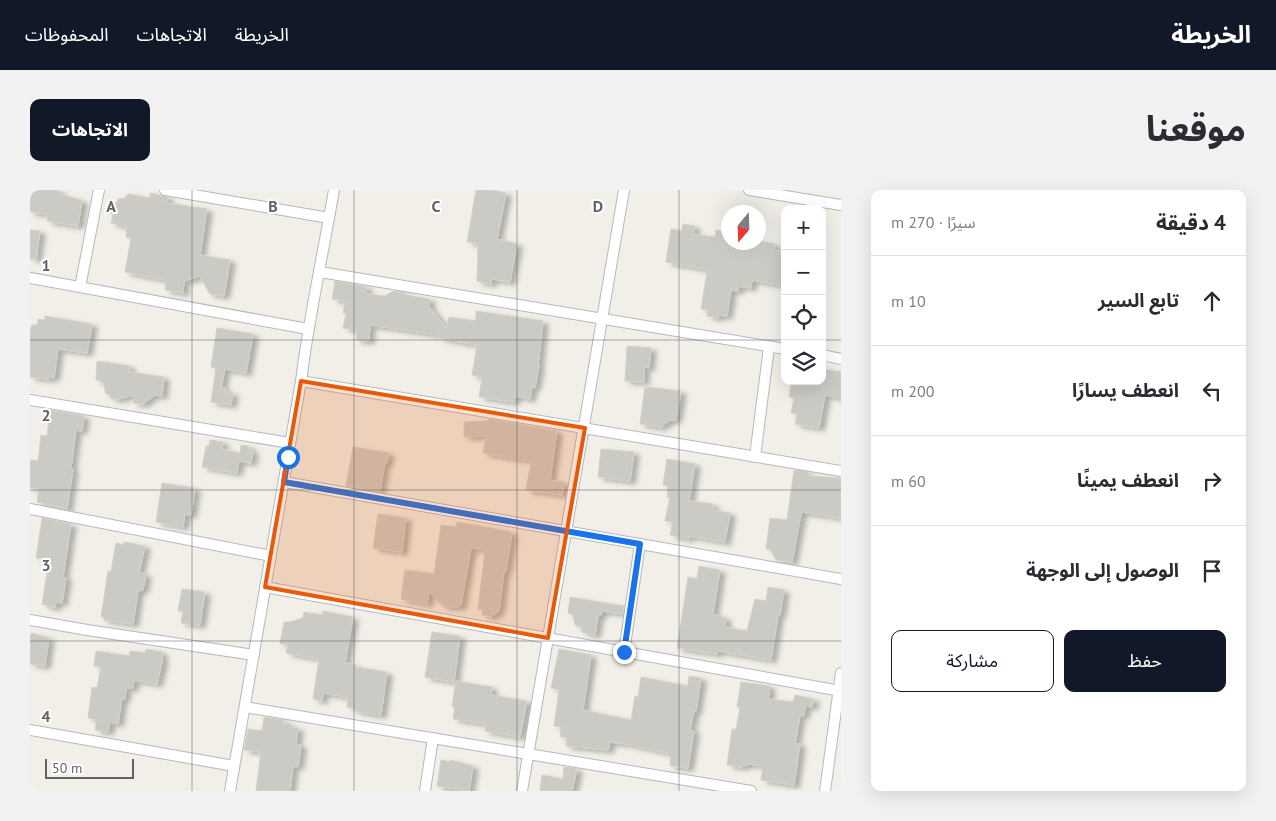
<!DOCTYPE html>
<html lang="ar">
<meta charset="utf-8">
<style>
:root{--surface:#fff;--page:#f2f2f3;--text:#2b2b33;--muted:#7c7c81;--line:#e1e1e2;--accent:#111827}
body{margin:0;font-family:"PT Sans","Noto Sans Arabic",sans-serif;background:var(--page);color:var(--text);direction:rtl}
.controls{position:absolute;right:15px;top:15px;display:grid;overflow:hidden;border-radius:10px;box-shadow:0 5px 20px #0002}
.controls button{width:45px;height:45px;display:grid;place-items:center;padding:0;border:0;border-bottom:1px solid var(--line);background:var(--surface);color:var(--text);font:25px sans-serif}
.compass{position:absolute;left:691px;top:15px;width:45px;height:45px;border-radius:50%;background:var(--surface);box-shadow:0 5px 20px #0002;rotate:199deg}
.scale{position:absolute;left:15px;bottom:12px;width:89px;box-sizing:border-box;padding-left:5px;border:2px solid #5f6368;border-top:0;font-size:14px;line-height:18px;white-space:nowrap;color:#5f6368;-webkit-text-stroke:4px #fff;paint-order:stroke}
.stop{position:absolute;width:15px;height:15px;margin:-11px;border:4px solid #1a73e8;border-radius:50%;background:#fff}
.stop.end{background:#1a73e8;border-color:#fff;box-shadow:0 1px 5px #0008}
.list{margin:0;padding:0;list-style:none}
h2{display:flex;justify-content:space-between;align-items:center;height:65px;margin:0;padding:0 20px;font-size:21px}
h2 small{font-size:16px;font-weight:400;color:var(--muted)}
.list li{display:grid;grid-template-columns:32px 1fr auto;gap:15px;align-items:center;box-sizing:border-box;height:90px;padding:0 20px;border-top:1px solid var(--line)}
.list b{display:block;font-size:19px;white-space:nowrap}
.list em{font-size:16px;font-style:normal;color:var(--muted)}
.actions{display:flex;gap:10px;padding:15px 20px}
.actions a{flex:1;padding:11px 0;border:1px solid var(--accent);border-radius:10px;text-align:center;font-size:18px;color:var(--accent)}
.actions .main{background:var(--accent);color:#fff}
.icon{flex:none;width:28px;height:28px;fill:none;stroke:currentColor;stroke-width:2;stroke-linecap:round;stroke-linejoin:round}
.map{position:relative;flex:none;width:811px;height:601px;overflow:hidden;direction:ltr;border-radius:10px}
header{display:flex;align-items:center;gap:30px;box-sizing:border-box;height:70px;padding:0 25px;background:var(--accent);color:#fff}
header strong{font-size:24px}
nav{display:flex;gap:28px;margin-inline-start:auto;font-size:18px}
.intro{display:flex;align-items:center;justify-content:space-between;box-sizing:border-box;height:120px;padding:0 30px}
h1{margin:0;font-size:35px}
.button{padding:12px 22px;border-radius:10px;background:var(--accent);color:#fff;font-size:18px;font-weight:700}
main{display:flex;gap:30px;padding:0 30px}
aside{flex:1;background:var(--surface);border-radius:10px;box-shadow:0 5px 20px #0002}
.map>svg:first-child{display:block}
.building{fill:#cccac5;stroke:#d6d1c6;filter:url(#shadow)}
.lines{fill:none;stroke-linecap:round;stroke-linejoin:round}
.street-casing{stroke:#b5b8bc;stroke-width:12}
.street{stroke:#fff;stroke-width:10}
.route{stroke:#1a73e8;stroke-width:6}
.marked{fill:#e8590c;fill-opacity:0.2;stroke:#e8590c;stroke-width:4;stroke-linejoin:round}
.grid{fill:none;stroke:#5f6368;stroke-width:1;stroke-opacity:0.55}
.grid-label{font-size:16px;text-anchor:middle;font-weight:bold;fill:#5f6368;stroke:#fff;stroke-width:4;stroke-linejoin:round;paint-order:stroke}
</style>
<header>
<strong>الخريطة</strong>
<nav><a>الخريطة</a><a>الاتجاهات</a><a>المحفوظات</a></nav>
</header>
<div class="intro"><h1>موقعنا</h1><a class="button">الاتجاهات</a></div>
<main>
<aside>
<h2>4 دقيقة<small>سيرًا · 270 m</small></h2>
<ul class="list">
<li><svg class="icon" aria-label="ahead" viewBox="0 0 24 24"><path d="M12 20V5M6 11l6-6 6 6"/></svg><div><b>تابع السير</b></div><em>10 m</em></li>
<li><svg class="icon" aria-label="left" viewBox="0 0 24 24"><path d="M17 20v-9H6M10 6l-5 5 5 5"/></svg><div><b>انعطف يسارًا</b></div><em>200 m</em></li>
<li><svg class="icon" aria-label="right" viewBox="0 0 24 24"><path d="M7 20v-9h11M14 6l5 5-5 5"/></svg><div><b>انعطف يمينًا</b></div><em>60 m</em></li>
<li><svg class="icon" aria-label="arrive" viewBox="0 0 24 24"><path d="M6 21V4h12l-3 4 3 4H6"/></svg><div><b>الوصول إلى الوجهة</b></div></li>
</ul>
<div class="actions"><a class="main">حفظ</a><a>مشاركة</a></div>
</aside>
<div class="map">
<svg width="811" height="601" viewBox="0 0 811 601">
<defs>
<filter id="shadow"><feDropShadow dx="5.5" dy="3" stdDeviation="2.5" flood-color="#0004"/></filter>
</defs>
<rect width="100%" height="100%" fill="#f1efe8"/>
<g class="building">
<polygon points="0,0 29,0 28,4 52,10 48,36 17,31 18,24 0,22"/>
<polygon points="446,0 462,0 476,3 467,49 487,54 480,92 462,89 461,94 447,91 448,53 437,52"/>
<polygon points="120,3 138,7 137,13 177,19 170,65 200,70 194,106 180,104 170,86 154,91 153,103 135,100 136,90 95,82 101,48 96,47 97,36 81,33 83,24 80,23 82,12 87,13 88,9 95,8 98,4 120,8"/>
<polygon points="653,34 665,36 663,44 685,47 686,40 698,42 698,52 728,52 728,51 745,54 744,60 755,62 755,96 722,90 721,98 709,96 708,101 701,100 697,126 689,125 688,128 677,126 678,120 671,119 677,81 675,80 675,79 636,72 641,39 652,41"/>
<polygon points="0,40 10,41 6,69 0,69"/>
<polygon points="305,91 337,97 336,104 355,106 363,101 375,103 375,105 400,109 399,116 416,138 419,127 446,131 446,121 513,131 508,175 509,175 505,198 502,197 500,209 485,206 484,212 449,207 452,187 442,185 447,155 410,148 410,145 340,135 339,151 326,150 327,140 313,138 316,123 313,123 315,111 302,109"/>
<polygon points="15,126 62,134 57,163 28,159 24,188 20,187 19,189 0,187 0,140 2,135 7,135 8,129 15,130"/>
<polygon points="187,138 223,144 216,183 195,179 191,197 195,198 195,202 203,203 201,215 181,212 186,178 181,177"/>
<polygon points="597,156 621,158 619,178 614,177 614,192 595,191"/>
<polygon points="67,171 100,176 99,182 134,187 132,206 125,205 113,214 103,213 104,205 88,209 81,208 79,204 76,204 73,192 66,190"/>
<polygon points="792,179 811,182 811,208 795,205 789,238 765,234 767,224 761,223 764,208 759,207 761,191 792,191"/>
<polygon points="615,197 651,201 646,230 640,230 631,237 610,234"/>
<polygon points="20,220 54,226 52,241 46,240 41,278 43,279 37,319 7,312 9,299 0,298 0,270 8,271 11,245 17,246"/>
<polygon points="458,229 527,241 520,290 534,292 532,305 496,300 501,271 453,263 456,246 434,247 434,232 458,231"/>
<polygon points="180,250 193,252 192,259 210,263 207,283 172,277 176,256 179,256"/>
<polygon points="211,255 218,256 223,263 221,273 209,271"/>
<polygon points="323,257 359,263 357,273 355,272 350,301 316,296"/>
<polygon points="571,259 604,262 600,291 568,287"/>
<polygon points="637,269 665,274 659,311 683,314 683,320 700,323 695,352 659,346 659,349 640,345 643,332 635,331 640,307 637,307 638,296 633,295"/>
<polygon points="764,280 778,282 778,286 811,288 811,328 772,322 771,324 762,372 746,370 741,360 736,359 740,328 757,330"/>
<polygon points="132,293 165,298 161,325 155,324 153,337 126,332"/>
<polygon points="348,324 376,328 372,362 343,358"/>
<polygon points="12,328 41,334 33,387 36,388 32,413 26,412 25,418 12,414 19,370 6,368"/>
<polygon points="427,332 477,341 482,343 476,381 474,381 469,421 467,421 466,424 462,424 462,427 452,425 453,420 448,419 455,360 441,358 431,415 427,417 413,416 399,402 397,414 371,409 375,380 404,384 411,335 426,337"/>
<polygon points="94,352 115,356 109,383 116,384 113,400 108,401 103,434 74,430 74,427 71,427 78,381 81,381 86,353 94,355"/>
<polygon points="669,376 690,380 683,424 696,428 695,437 717,441 725,409 736,411 738,397 754,400 750,425 748,425 741,470 688,461 687,464 647,458 658,387 667,389"/>
<polygon points="152,399 175,402 170,435 151,433 153,421 148,421"/>
<polygon points="540,407 594,416 593,424 572,421 571,425 568,426 565,445 552,442 552,438 545,435 543,425 538,423"/>
<polygon points="293,421 323,427 315,473 326,475 326,477 357,482 351,525 325,521 323,518 317,517 318,507 293,503 292,511 283,509 289,469 256,463 258,455 250,454 254,432 260,432 273,428 274,422 293,425"/>
<polygon points="402,442 430,446 424,492 395,487"/>
<polygon points="2,443 19,448 15,476 0,474 0,445"/>
<polygon points="116,459 132,462 132,472 127,494 104,490 103,498 96,498 95,509 92,508 88,534 80,532 78,542 65,540 67,530 58,528 62,497 67,498 71,477 64,476 66,461 99,466 100,461 116,463"/>
<polygon points="529,459 561,465 553,520 601,530 605,506 608,507 611,487 658,496 659,486 671,488 666,521 664,521 660,540 664,541 658,578 640,576 641,566 638,566 638,563 597,554 580,552 578,560 536,556 537,547 530,547 531,537 524,536 529,500 521,498"/>
<polygon points="426,491 462,497 461,505 497,511 490,547 455,541 456,534 423,529 425,518 422,516"/>
<polygon points="711,492 740,496 738,509 763,512 765,505 784,509 782,517 775,516 774,526 770,525 765,554 770,554 764,595 731,590 733,576 719,574 711,577 697,575 702,539 706,539 710,517 707,517"/>
<polygon points="234,527 254,530 253,534 260,534 263,538 268,538 266,554 271,555 268,577 263,576 260,601 226,601 231,562 214,560 218,539 232,541"/>
<polygon points="411,570 420,572 420,570 443,576 439,601 407,596"/>
<polygon points="534,577 547,579 542,601 510,601 512,585 533,589"/>
</g>
<g class="lines">
<defs>
<g id="street">
<polyline points="135,0 299,28"/>
<polyline points="719,0 811,15"/>
<polyline points="290,82 755,159"/>
<polyline points="0,88 278,139"/>
<polyline points="50,97 69,0"/>
<polyline points="792,165 811,169"/>
<polyline points="271,191 811,281"/>
<polyline points="0,210 260,253"/>
<polyline points="725,267 739,157"/>
<polyline points="254,292 811,389"/>
<polyline points="0,319 241,366"/>
<polyline points="235,397 811,501"/>
<polyline points="0,430 57,440 224,465"/>
<polyline points="594,462 610,354"/>
<polyline points="215,517 721,601"/>
<polyline points="0,540 204,576"/>
<path d="M200,601l71,-410c8,-64 22,-127 33,-191"/>
<polyline points="395,601 403,548"/>
<polyline points="492,601 594,0"/>
<polyline points="795,601 811,483"/>
</g>
</defs>
<use href="#street" class="street-casing"/>
<use href="#street" class="street"/>
</g>
<g class="lines">
<polyline class="route" points="258,267 254,292 610,354 594,462"/>
</g>
<path class="marked" d="M271,191l284,47 -37,210 -283,-51z"/>
<path class="grid" d="M162,0v601M324,0v601M487,0v601M649,0v601M0,150h755M792,150h19M0,300h811M0,451h811"/>
<g class="grid-label">
<text x="81" y="22">A</text>
<text x="243" y="22">B</text>
<text x="406" y="22">C</text>
<text x="568" y="22">D</text>
<text x="16" y="81">1</text>
<text x="16" y="231">2</text>
<text x="16" y="381">3</text>
<text x="16" y="532">4</text>
</g>
</svg>
<div class="controls">
<button>+</button>
<button>−</button>
<button><svg class="icon" aria-label="locate" viewBox="0 0 24 24"><circle cx="12" cy="12" r="6"/><path d="M12 2v4M12 18v4M2 12h4M18 12h4"/></svg></button>
<button><svg class="icon" aria-label="layers" viewBox="0 0 24 24"><path d="M12 4l9 5-9 5-9-5zM3 14l9 5 9-5"/></svg></button>
</div>
<svg class="compass" viewBox="-18 -18 36 36"><path d="M0-13l5 13h-10z" fill="#e53935"/><path d="M0 13l5-13h-10z" fill="#7c7c81"/></svg>
<div class="scale">50 m</div>
<div class="stop" style="left:258px;top:267px"></div>
<div class="stop end" style="left:594px;top:462px"></div>
</div>
</main>
